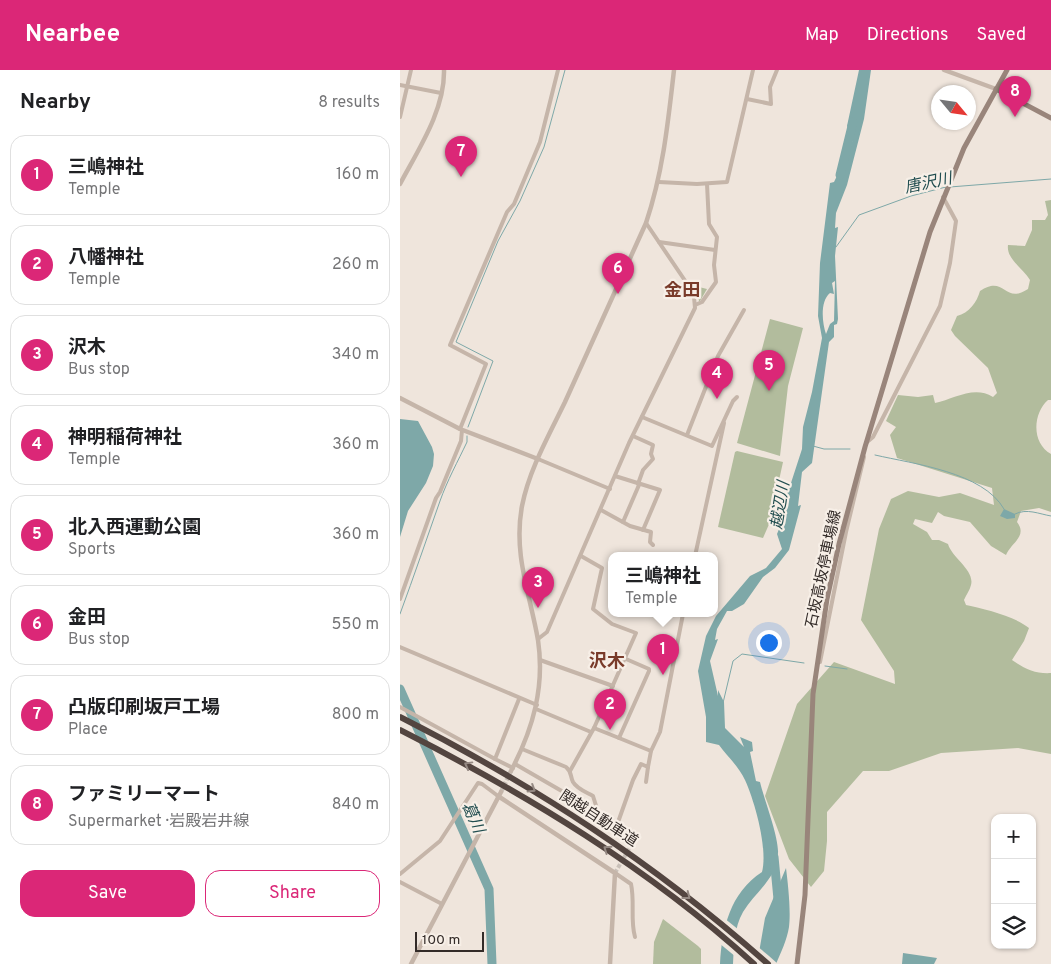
<!DOCTYPE html>
<meta charset="utf-8">
<style>
:root{--surface:#fff;--page:#f6f6f6;--text:#202124;--muted:#757577;--line:#e0e0e0;--accent:#db2777}
body{margin:0;font-family:Overpass,"Noto Sans JP",sans-serif;background:var(--page);color:var(--text)}
.controls{position:absolute;right:15px;bottom:15px;display:grid;overflow:hidden;border-radius:10px;box-shadow:0 1px 4px #0004}
.controls button{width:45px;height:45px;display:grid;place-items:center;padding:0;border:0;border-bottom:1px solid var(--line);background:var(--surface);color:var(--text);font:25px sans-serif}
.compass{position:absolute;left:531px;top:15px;width:45px;height:45px;border-radius:50%;background:var(--surface);box-shadow:0 1px 4px #0004;rotate:119deg}
.scale{position:absolute;left:15px;bottom:12px;width:69px;box-sizing:border-box;padding-left:5px;border:2px solid #332b28;border-top:0;font-size:14px;line-height:18px;white-space:nowrap;color:#332b28;-webkit-text-stroke:4px #f7efe7;paint-order:stroke}
.you{position:absolute;left:368px;top:572px;width:18px;height:18px;margin:-12px;border:4px solid #fff;border-radius:50%;background:#1a73e8;box-shadow:0 0 0 8px #1a73e833}
.badge{display:grid;place-items:center;width:32px;height:32px;border-radius:50%;background:var(--accent);color:#fff;font-size:16px;font-weight:700}
.pin{position:absolute;translate:-50% -41px;filter:drop-shadow(0 1px 2px #0008)}
.pin::after{content:'';position:absolute;top:26px;width:18px;height:15px;background:inherit;clip-path:polygon(0 0,100% 0,50% 100%)}
.popup{position:absolute;left:208px;top:482px;width:110px;height:65px;box-sizing:border-box;display:grid;place-content:center;border-radius:10px;background:var(--surface);filter:drop-shadow(0 1px 4px #0005);font-size:16px;white-space:nowrap;color:var(--muted)}
.popup b{font-size:19px;color:var(--text)}
.popup::after{content:'';position:absolute;left:50%;top:100%;margin-left:-10px;border:10px solid transparent;border-top-color:var(--surface)}
.list{margin:0;padding:0;list-style:none}
h2{display:flex;justify-content:space-between;align-items:center;height:65px;margin:0;padding:0 20px;font-size:21px}
h2 small{font-size:16px;font-weight:400;color:var(--muted)}
.list li{display:grid;grid-template-columns:32px 1fr auto;gap:15px;align-items:center;box-sizing:border-box;height:80px;margin:0 10px 10px;padding:0 10px;border:1px solid var(--line);border-radius:15px}
.list b{display:block;font-size:19px;white-space:nowrap}
.list p{margin:0;font-size:16px;white-space:nowrap;color:var(--muted)}
.list em{font-size:16px;font-style:normal;color:var(--muted)}
.actions{display:flex;gap:10px;padding:15px 20px}
.actions a{flex:1;padding:11px 0;border:1px solid var(--accent);border-radius:15px;text-align:center;font-size:18px;color:var(--accent)}
.actions .main{background:var(--accent);color:#fff}
.icon{flex:none;width:28px;height:28px;fill:none;stroke:currentColor;stroke-width:2;stroke-linecap:round;stroke-linejoin:round}
.map{position:relative;flex:none;width:651px;height:894px;overflow:hidden}
header{display:flex;align-items:center;gap:30px;box-sizing:border-box;height:70px;padding:0 25px;background:var(--accent);color:#fff}
header strong{font-size:24px}
nav{display:flex;gap:28px;margin-inline-start:auto;font-size:18px}
main{display:flex}
aside{flex:1;background:var(--surface)}
.map>svg:first-child{display:block}
.green{fill:#b2bc9d}
.water{fill:#7ea8a8;fill-rule:evenodd}
.pier{fill:#efe5dc}
.lines{fill:none;stroke-linecap:round;stroke-linejoin:round}
.stream{stroke:#7ea8a8;stroke-width:1}
.river{stroke:#7ea8a8;stroke-width:9}
.minor-tunnel{stroke:#c9c0b8;stroke-width:4;stroke-dasharray:4 2;stroke-linecap:butt}
.tertiary-tunnel{stroke:#c9c0b8;stroke-width:4.5;stroke-dasharray:4.5 2;stroke-linecap:butt}
.minor{stroke:#c5b5a9;stroke-width:4}
.tertiary{stroke:#c5b5a9;stroke-width:4.5}
.secondary{stroke:#99857b;stroke-width:5}
.motorway{stroke:#534540;stroke-width:6}
.oneway{stroke:#958983}
.labels{text-anchor:middle;stroke-width:4.5;stroke-linejoin:round;paint-order:stroke}
.street-label{font-size:15px;fill:#332b28;stroke:#f7efe7}
.water-label{font-size:16px;font-style:italic;fill:#224e50;stroke:#f7efe7}
.quarter-label{font-size:18px;font-weight:bold;fill:#793b2a;stroke:#f7efe7}
</style>
<header>
<strong>Nearbee</strong>
<nav><a>Map</a><a>Directions</a><a>Saved</a></nav>
</header>
<main>
<aside>
<h2>Nearby<small>8 results</small></h2>
<ul class="list">
<li><span class="badge">1</span><div><b>三嶋神社</b><p>Temple</p></div><em>160 m</em></li>
<li><span class="badge">2</span><div><b>八幡神社</b><p>Temple</p></div><em>260 m</em></li>
<li><span class="badge">3</span><div><b>沢木</b><p>Bus stop</p></div><em>340 m</em></li>
<li><span class="badge">4</span><div><b>神明稲荷神社</b><p>Temple</p></div><em>360 m</em></li>
<li><span class="badge">5</span><div><b>北入西運動公園</b><p>Sports</p></div><em>360 m</em></li>
<li><span class="badge">6</span><div><b>金田</b><p>Bus stop</p></div><em>550 m</em></li>
<li><span class="badge">7</span><div><b>凸版印刷坂戸工場</b><p>Place</p></div><em>800 m</em></li>
<li><span class="badge">8</span><div><b>ファミリーマート</b><p>Supermarket · 岩殿岩井線</p></div><em>840 m</em></li>
</ul>
<div class="actions"><a class="main">Save</a><a>Share</a></div>
</aside>
<div class="map">
<svg width="651" height="894" viewBox="0 0 651 894">
<rect width="100%" height="100%" fill="#efe5dc"/>
<g class="green">
<path d="M651,130v200h-3c-15,13 -17,43 3,54v58l-12,-4 -18,3 -4,11c11,14 -6,21 -11,33l-15,-9 -21,-24 -26,-6 -6,-4 -6,11 -17,-4 -2,5 14,8 5,8h7l9,4c4,14 27,26 23,41 -1,5 -5,10 -7,15l2,5c19,4 48,11 63,23l-5,13 -12,19c13,9 24,14 39,13v81l-33,-6 -77,5 -52,18h-26l-36,41v29l-3,30 -13,16 -22,-28 -24,-63 32,-92 37,-42 61,22 -1,-13 -33,-51 18,-91 12,-30 17,-8 31,6 21,-4 34,12 -2,-17 -95,-30 -7,-23 6,-8 -10,-6 12,-26 20,2 15,-2 2,8c19,-4 39,-18 58,-6l4,-4 -9,-25 -33,-32 -4,-6 6,-14c12,-3 20,-14 23,-25 25,-17 24,14 48,-2l2,-9c-7,-12 -24,-21 -22,-35l17,1 7,-16v-10h13l3,-5 -3,-14z"/>
<polygon points="295,216 307,219 300,231 299,231"/>
<polygon points="370,249 403,258 388,316 380,386 337,373"/>
<polygon points="337,381 383,392 370,452 363,468 318,457 335,382"/>
<polygon points="263,849 298,876 301,879 301,894 253,894 254,872"/>
</g>
<g class="water">
<path d="M459,0h12l-7,49 -17,66 -11,28 -1,15 3,-1 -3,29 3,63 -1,5 -3,1v12l-5,5 -17,121 -10,9 -4,34 3,-1 -12,45 -14,18 -12,9 -19,27 -12,7h-5l-10,18 -2,11 3,-1 -8,22 8,35v-6l6,12 1,26 19,19 -4,-10 12,5 1,9 -3,1 6,29 4,1c4,17 19,55 18,71 -1,26 -23,39 -35,59 -9,16 -9,34 -10,52h-13c2,-36 10,-71 42,-92 6,-23 -7,-70 -17,-92 -6,-13 -17,-23 -26,-35l-13,-3v-25l-8,-46 8,-35 10,-20 34,-40 16,-8 16,-19 -5,-15 7,-17 5,-21 -4,-3 5,-7 12,-37 1,-22 9,-35 10,-54 -4,-22 2,-53 10,-80 4,-1 16,-33 3,-10 -6,-13zM435,211l-1,40 -4,3 -4,10c-4,-11 -6,-33 4,-41l4,1 -2,-11z"/>
<polygon points="0,349 18,351 32,377 34,384 33,396 26,413 8,441 0,467"/>
<polygon points="604,439 615,444 615,448 607,449 600,446"/>
<path d="M386,798c2,16 5,43 3,59 -2,13 -8,25 -13,37h-19l8,-46z"/>
<polygon points="503,883 537,888 534,894 502,894"/>
</g>
<g class="pier">
<polygon points="324,848 339,860 336,887 319,873"/>
<polygon points="357,876 369,886 378,894 355,894"/>
</g>
<g class="lines">
<g class="stream">
<polyline points="550,117 651,109"/>
<polyline points="436,177 459,145 511,126 546,117"/>
<polyline points="68,357 93,291 56,272 98,171 120,131 144,77 165,0"/>
<polyline points="413,376 424,379 450,379"/>
<path d="M475,385c39,9 108,17 129,54"/>
<path d="M615,444c12,-6 24,0 36,2"/>
<path d="M0,544c14,-38 27,-76 40,-113 7,-20 18,-40 27,-59v-6"/>
<polyline points="425,596 447,599"/>
<polyline points="323,633 333,591 342,584 404,593"/>
</g>
<g class="river">
<polyline points="440,105 453,52"/>
<polyline points="0,619 89,819 92,894"/>
<polyline points="374,787 378,829"/>
</g>
<polyline class="minor-tunnel" points="215,803 236,767"/>
<polyline class="tertiary-tunnel" points="101,722 111,701"/>
<g class="minor">
<polyline points="0,15 41,23"/>
<polyline points="347,29 371,34 370,17 377,0"/>
<polyline points="0,47 11,0"/>
<polyline points="259,112 297,114 327,112 353,0"/>
<polyline points="259,172 315,180"/>
<polyline points="295,235 302,232 316,212 314,195 317,167 309,154 307,114"/>
<polyline points="242,347 312,376 333,331 337,327"/>
<polyline points="60,359 86,294 50,275 107,142 114,134 140,72 158,0"/>
<polyline points="287,365 318,286 344,240"/>
<polyline points="233,366 253,375 251,384 253,389 243,400 238,414"/>
<polyline points="466,373 473,367 540,236 550,193 556,151 543,127"/>
<polyline points="138,389 210,419"/>
<polyline points="215,406 260,420 243,460"/>
<polyline points="201,440 230,456 251,462 250,472 253,475"/>
<polyline points="223,452 239,415"/>
<polyline points="295,486 324,353"/>
<polyline points="0,529 36,428 40,422 61,371 62,360"/>
<polyline points="138,569 147,562 229,373 295,238 294,227 290,218 246,153"/>
<polyline points="0,577 137,635"/>
<polyline points="140,590 213,616"/>
<polyline points="420,592 446,462 464,387"/>
<polyline points="0,637 95,689"/>
<polyline points="136,639 191,662"/>
<polyline points="194,658 219,668 249,601 249,599 226,589"/>
<path d="M122,679l44,18c6,5 4,9 7,15 4,7 13,10 20,14l5,16 38,25"/>
<polyline points="251,681 260,662 283,544"/>
<polyline points="115,694 198,742"/>
<polyline points="113,698 95,689 119,629"/>
<polyline points="170,701 194,658 236,563 212,554 193,539 202,498 181,486"/>
<polyline points="246,712 248,697"/>
<polyline points="217,755 233,710 241,694 248,697 251,681 219,668"/>
<path d="M215,803l16,11c4,18 -1,36 4,53"/>
<polyline points="0,804 40,771 78,713 82,714 98,726"/>
<polyline points="0,812 42,834"/>
</g>
<g class="tertiary">
<polyline points="544,0 596,19"/>
<path d="M0,114c18,-34 45,-74 44,-114"/>
<polyline points="0,328 60,359 138,389"/>
<path d="M111,701c22,-42 34,-84 27,-131 -8,-46 -25,-86 -16,-134 7,-36 27,-71 43,-104 27,-60 54,-120 81,-179 17,-51 22,-100 28,-153"/>
<polyline points="98,726 215,803 210,894"/>
<polyline points="11,894 101,722"/>
</g>
<g class="secondary">
<polyline points="596,19 651,48"/>
<polyline points="397,894 405,825 413,624 427,529 439,474 465,377 530,162 564,78 607,0"/>
</g>
<g class="motorway">
<path d="M0,647c136,69 254,146 368,247"/>
<path d="M0,660c126,64 249,138 354,234"/>
</g>
</g>
<defs><path id="oneway-chevron" d="M-2-3.5L2.5 0L-2 3.5" fill="none" stroke-width="1.6" stroke-linecap="round" stroke-linejoin="round" transform="scale(1.25)"/></defs>
<g class="oneway">
<use href="#oneway-chevron" transform="translate(68 695) rotate(-151)"/>
<use href="#oneway-chevron" transform="translate(132 719) rotate(32)"/>
<use href="#oneway-chevron" transform="translate(207 779) rotate(-145)"/>
<use href="#oneway-chevron" transform="translate(287 826) rotate(38)"/>
</g>
<g class="labels">
<g class="street-label">
<text transform="translate(423 499) rotate(-78)" y="5">石坂高坂停車場線</text>
<text transform="translate(199 748) rotate(33)" y="5">関越自動車道</text>
</g>
<g class="water-label">
<text transform="translate(528 112) rotate(-12)" y="6">唐沢川</text>
<text transform="translate(379 435) rotate(-81)" y="6">越辺川</text>
<text transform="translate(74 747) rotate(66)" y="6">葛川</text>
</g>
<g class="quarter-label">
<text x="282" y="226">金田</text>
<text x="207" y="597">沢木</text>
</g>
</g>
</svg>
<div class="controls">
<button>+</button>
<button>−</button>
<button><svg class="icon" aria-label="layers" viewBox="0 0 24 24"><path d="M12 4l9 5-9 5-9-5zM3 14l9 5 9-5"/></svg></button>
</div>
<svg class="compass" viewBox="-18 -18 36 36"><path d="M0-13l5 13h-10z" fill="#e53935"/><path d="M0 13l5-13h-10z" fill="#757577"/></svg>
<div class="scale">100 m</div>
<div class="you"></div>
<div class="pin badge" style="left:263px;top:605px">1</div>
<div class="popup"><b>三嶋神社</b>Temple</div>
<div class="pin badge" style="left:210px;top:660px">2</div>
<div class="pin badge" style="left:138px;top:538px">3</div>
<div class="pin badge" style="left:317px;top:329px">4</div>
<div class="pin badge" style="left:369px;top:321px">5</div>
<div class="pin badge" style="left:218px;top:224px">6</div>
<div class="pin badge" style="left:61px;top:107px">7</div>
<div class="pin badge" style="left:615px;top:47px">8</div>
</div>
</main>
